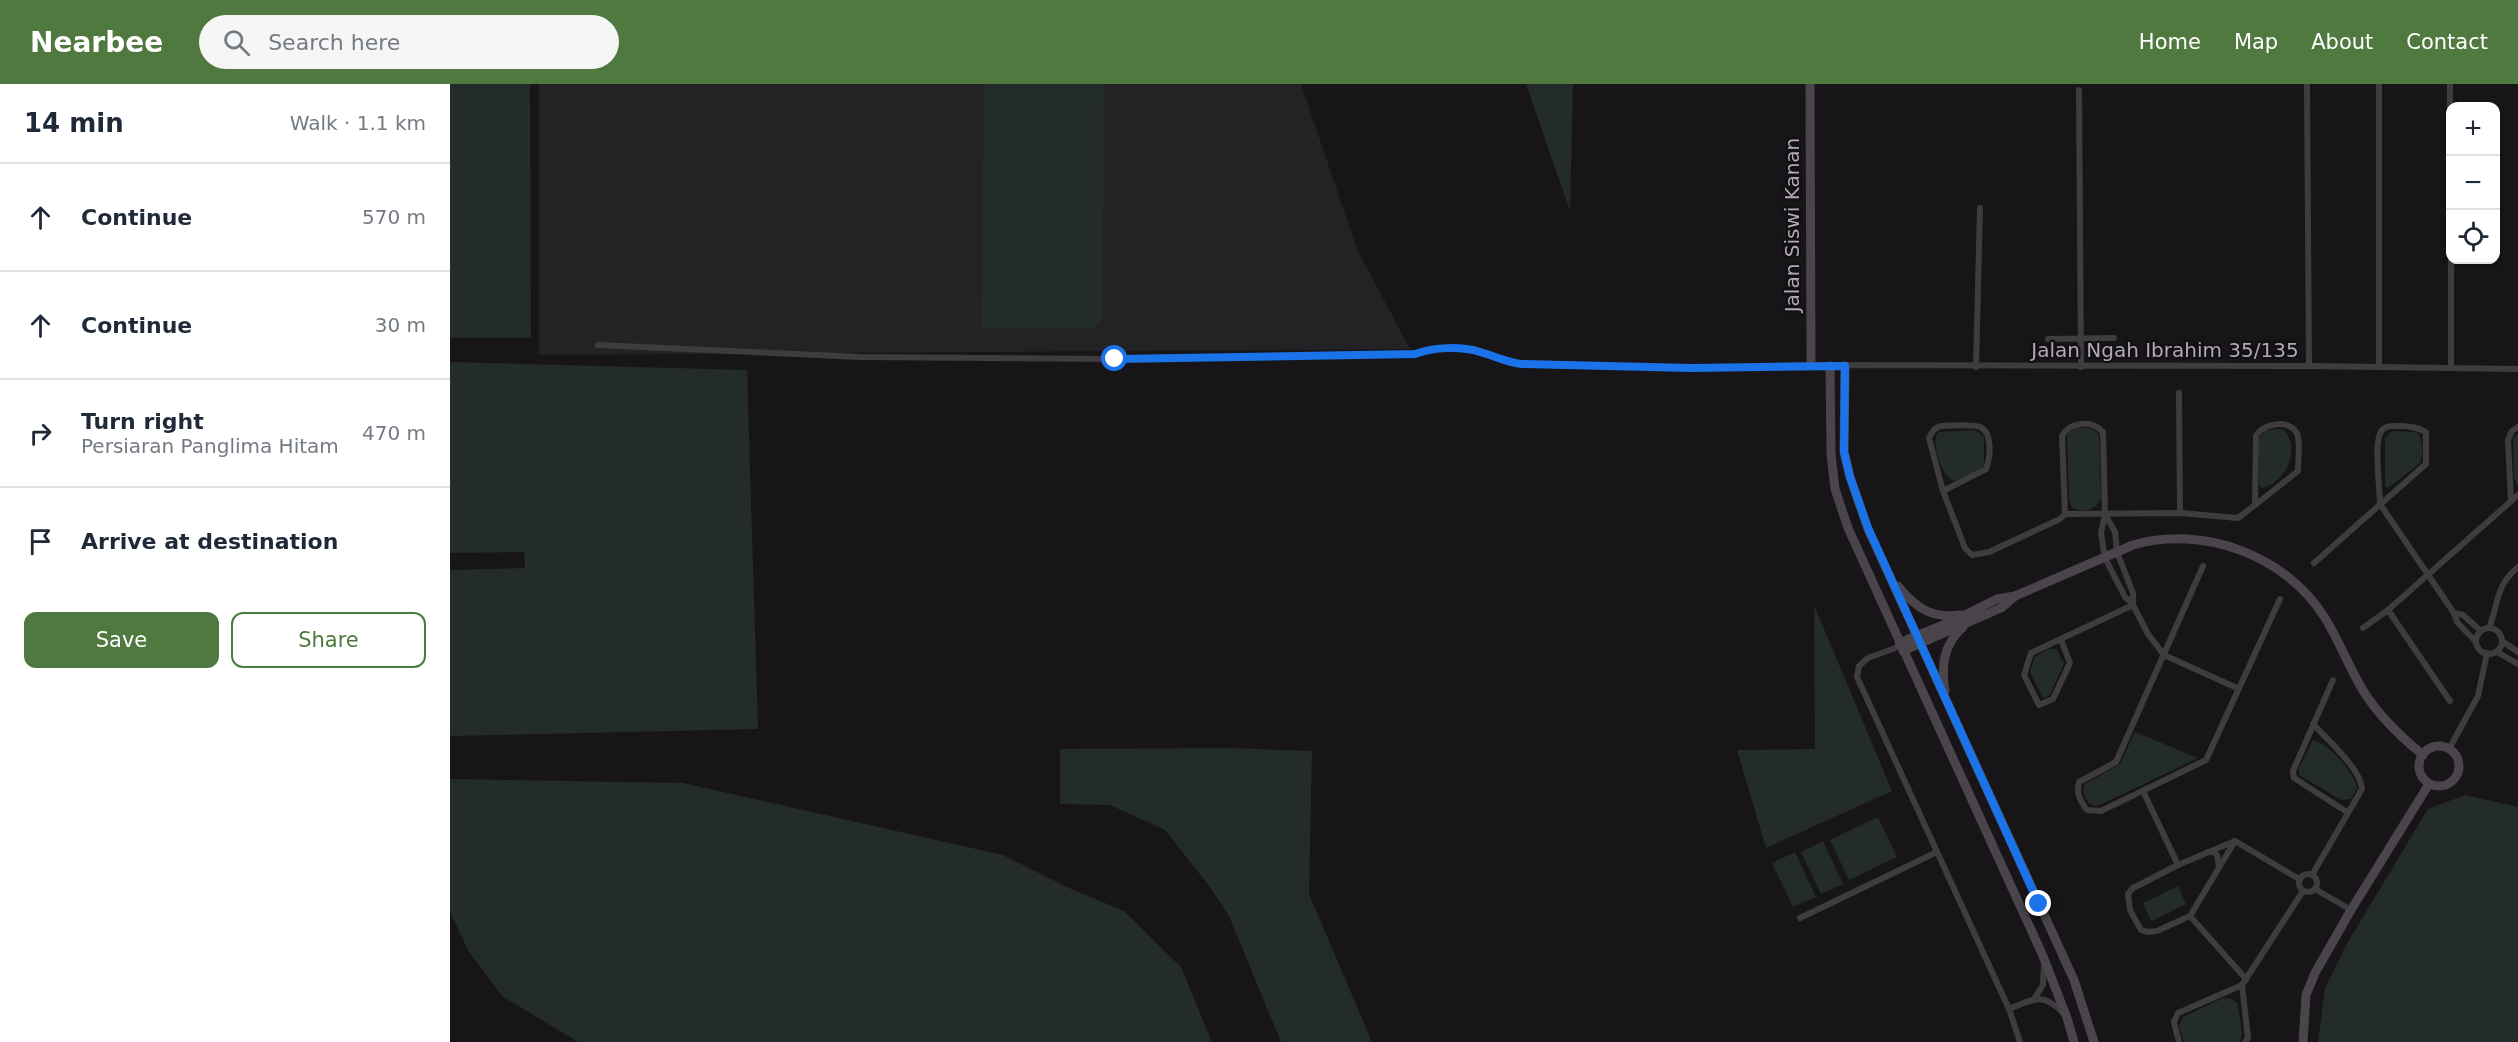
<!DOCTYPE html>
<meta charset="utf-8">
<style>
:root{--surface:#fff;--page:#f6f6f7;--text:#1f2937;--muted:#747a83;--line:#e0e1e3;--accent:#50793f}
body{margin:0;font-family:"DejaVu Sans",sans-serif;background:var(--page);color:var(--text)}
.controls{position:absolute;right:18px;top:18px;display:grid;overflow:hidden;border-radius:12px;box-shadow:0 2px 4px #0004}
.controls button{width:54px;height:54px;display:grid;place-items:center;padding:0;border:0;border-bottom:2px solid var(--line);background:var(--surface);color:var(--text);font:30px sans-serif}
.stop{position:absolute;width:18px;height:18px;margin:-14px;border:4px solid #1a73e8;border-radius:50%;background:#fff}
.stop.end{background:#1a73e8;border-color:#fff;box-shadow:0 2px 6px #0008}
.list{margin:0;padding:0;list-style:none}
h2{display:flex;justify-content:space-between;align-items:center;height:78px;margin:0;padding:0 24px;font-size:26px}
h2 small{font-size:20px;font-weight:400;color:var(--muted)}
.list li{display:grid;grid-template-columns:39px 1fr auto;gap:18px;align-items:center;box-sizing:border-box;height:108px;padding:0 24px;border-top:2px solid var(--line)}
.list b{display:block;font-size:22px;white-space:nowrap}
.list p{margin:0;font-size:20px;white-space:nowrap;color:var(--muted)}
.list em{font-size:20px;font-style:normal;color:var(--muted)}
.actions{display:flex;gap:12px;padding:18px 24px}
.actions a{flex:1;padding:14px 0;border:2px solid var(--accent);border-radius:12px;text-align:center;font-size:21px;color:var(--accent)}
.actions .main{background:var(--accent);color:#fff}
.icon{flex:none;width:33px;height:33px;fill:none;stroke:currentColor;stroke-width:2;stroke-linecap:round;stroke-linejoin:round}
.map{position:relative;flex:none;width:2068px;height:958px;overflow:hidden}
header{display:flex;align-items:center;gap:36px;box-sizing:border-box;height:84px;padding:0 30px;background:var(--accent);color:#fff}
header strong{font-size:28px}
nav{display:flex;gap:33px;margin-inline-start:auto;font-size:21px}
.search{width:420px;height:54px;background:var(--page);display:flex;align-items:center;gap:15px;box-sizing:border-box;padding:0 21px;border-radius:33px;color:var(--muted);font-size:22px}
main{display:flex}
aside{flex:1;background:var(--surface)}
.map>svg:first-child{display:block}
.built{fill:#232224}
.green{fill:#242b2b}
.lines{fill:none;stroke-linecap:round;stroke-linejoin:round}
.street{stroke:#3f3c40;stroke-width:6}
.secondary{stroke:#49454b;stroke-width:9}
.route{stroke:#1a73e8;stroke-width:8}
.labels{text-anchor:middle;stroke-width:4.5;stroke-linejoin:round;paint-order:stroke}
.street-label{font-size:20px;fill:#b0a9b5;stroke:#121012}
</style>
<header>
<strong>Nearbee</strong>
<div class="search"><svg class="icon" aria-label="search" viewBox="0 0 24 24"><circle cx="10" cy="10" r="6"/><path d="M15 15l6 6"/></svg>Search here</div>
<nav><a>Home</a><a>Map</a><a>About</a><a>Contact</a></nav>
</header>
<main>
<aside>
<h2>14 min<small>Walk · 1.1 km</small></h2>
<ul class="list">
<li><svg class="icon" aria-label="ahead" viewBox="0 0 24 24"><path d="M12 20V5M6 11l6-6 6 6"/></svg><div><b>Continue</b></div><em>570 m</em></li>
<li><svg class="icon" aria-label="ahead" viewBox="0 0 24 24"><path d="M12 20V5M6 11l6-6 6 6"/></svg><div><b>Continue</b></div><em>30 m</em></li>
<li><svg class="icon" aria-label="right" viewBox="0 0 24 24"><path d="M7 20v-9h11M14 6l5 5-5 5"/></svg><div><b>Turn right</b><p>Persiaran Panglima Hitam</p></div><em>470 m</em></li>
<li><svg class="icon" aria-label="arrive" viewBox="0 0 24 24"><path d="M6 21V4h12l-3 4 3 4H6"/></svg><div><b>Arrive at destination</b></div></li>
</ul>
<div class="actions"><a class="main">Save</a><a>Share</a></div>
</aside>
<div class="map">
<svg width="2068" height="958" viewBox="0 0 2068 958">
<rect width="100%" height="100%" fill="#171517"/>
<polygon class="built" points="89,0 851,0 907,165 960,265 89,271"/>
<g class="green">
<polygon points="0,0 80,0 81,254 0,254"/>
<polygon points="534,0 654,0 653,234 645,244 531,244"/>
<polygon points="1076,0 1123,0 1120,127"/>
<polygon points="0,278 297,286 308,645 0,652 0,486 75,484 74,468 0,469"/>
<path d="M1625,344c10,0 19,-2 24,8l2,62c-6,13 -16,15 -29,10l-3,-8 -2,-63 2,-6z"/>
<path d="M1833,345c19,19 3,55 -22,59l-2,-4v-45l6,-9z"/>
<path d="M1525,346l9,7v28l-3,4 -27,12c-13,-6 -20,-31 -18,-45l3,-4z"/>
<path d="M1942,347l25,1c6,8 7,21 3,31l-32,25 -3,-2v-48z"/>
<polygon points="2068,349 2068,401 2067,401 2064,394 2063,355"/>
<polygon points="1364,521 1442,707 1316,764 1287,666 1365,665"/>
<polygon points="1598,565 1606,565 1614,579 1600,611 1593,614 1580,588 1585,573"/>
<path d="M1685,648l63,26 -98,47 -5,1c-9,-3 -14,-13 -10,-22l35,-20z"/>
<path d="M1863,656c15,3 42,33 44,48l-6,11 -10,1 -42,-25v-7z"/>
<polygon points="778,664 862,667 859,810 922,958 831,958 779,832 760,803 715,746 660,721 610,720 610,665"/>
<polygon points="0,695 233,699 553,771 619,804 674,827 731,883 762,958 128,958 52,912 19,868 0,828"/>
<polygon points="2015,711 2068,723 2068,958 1868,958 1875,904 1898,858 1978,725"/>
<polygon points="1428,733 1447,773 1399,796 1380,756"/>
<polygon points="1373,757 1393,800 1371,810 1351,768"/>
<polygon points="1345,768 1366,813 1343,823 1322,779"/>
<polygon points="1728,802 1736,820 1701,837 1693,819"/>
<polygon points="1773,914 1782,915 1788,920 1792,950 1790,958 1734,958 1729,942 1733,933"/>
</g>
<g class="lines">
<g class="street">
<polyline points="1857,0 1859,282"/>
<polyline points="1929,0 1929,283"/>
<polyline points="2000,0 2000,63"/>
<polyline points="1629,6 1631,283"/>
<polyline points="2001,176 2001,284"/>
<polyline points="1598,255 1664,254"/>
<path d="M148,261l262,12 255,2 300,-5c19,-7 46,-8 65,-2 15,4 26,10 41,12l170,4 120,-3 498,1 209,3"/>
<polyline points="1526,283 1530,124"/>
<polyline points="1729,309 1730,429"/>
<path d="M1493,407l43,-22c4,-11 7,-33 -4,-41 -5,-4 -39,-3 -44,-1 -6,3 -7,7 -9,11l14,53 22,57 7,7 17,-3 71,-33 5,-5 115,-1 58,5c20,-15 40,-31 60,-47 0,-11 2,-24 0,-34 -4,-19 -35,-15 -42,-1l-1,69"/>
<polyline points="2061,416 2058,356 2062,347 2068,343"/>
<polyline points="1930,420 2004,529 2013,531 2031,547"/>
<path d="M1615,430l-3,-78c8,-15 30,-16 41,-4l2,82 -4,19 4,25 20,39 7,6"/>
<polyline points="1655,430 1665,448 1667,468 1683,509 1683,521 1698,550 1714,571 1787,604"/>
<path d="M1864,479l112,-99v-32c-9,-5 -16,-6 -26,-6 -7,0 -13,-1 -18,4 -9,10 -2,59 -2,74"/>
<path d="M1753,482l-87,196 -37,20c-3,11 1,19 8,28l14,1 105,-51 74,-161"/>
<polyline points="1938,526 2000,617"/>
<polyline points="2004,529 2007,538 2026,558"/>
<polyline points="1913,544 1938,526 2068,411"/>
<path d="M2039,544c10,-26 6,-41 29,-61"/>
<circle cx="2039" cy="557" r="13"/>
<polyline points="1611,556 1620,579 1603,615 1589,621 1574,591 1581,569 1683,521"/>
<polyline points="2052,557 2068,568"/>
<polyline points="1451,562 1418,574 1409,582 1407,593 1559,925 1570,958"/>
<polyline points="2047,568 2068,580"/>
<polyline points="1883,596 1843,687 1844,694 1897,728"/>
<polyline points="1999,665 2028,612 2037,569"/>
<polyline points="1693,707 1728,781"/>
<polygon points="1785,757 1740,832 1707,847 1698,848 1691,846 1680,826 1678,810 1683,804 1728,781"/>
<polyline points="1785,757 1849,795"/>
<polyline points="1757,768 1764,768 1767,771 1769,782"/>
<circle cx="1858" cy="799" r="9"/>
<path d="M1862,791l50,-86c-1,-20 -36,-51 -49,-65"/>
<polyline points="1865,805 1901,826"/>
<polyline points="1740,832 1796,895"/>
<polyline points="1350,834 1487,768"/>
<polyline points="1792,901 1853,807"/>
<polyline points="1584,915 1593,901 1594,880"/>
<path d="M1559,925c24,-10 34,-17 54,4"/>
<polyline points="1729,958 1724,938 1728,929 1792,901 1798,954 1795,958"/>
</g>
<g class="secondary">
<polyline points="1360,0 1361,281"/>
<polyline points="1380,282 1381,370 1385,405 1398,444 1593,872 1617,934 1624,958"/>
<polyline points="1395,282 1394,368 1400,393 1418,445 1624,896 1644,958"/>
<path d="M1448,502c17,21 33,33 62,29"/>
<path d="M1449,559l54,-22 44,-22 18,-3 118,-51c70,-20 153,10 192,73 15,24 24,50 39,74 15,24 37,45 59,63"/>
<polyline points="1453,567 1551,524 1565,512"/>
<path d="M1495,607c-4,-25 -2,-46 18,-64"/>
<circle cx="1989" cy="682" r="20"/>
<polyline points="1853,958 1856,911 1865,889 1901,826 1979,700"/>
</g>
</g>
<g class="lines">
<path class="route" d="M665,275l300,-5c19,-7 46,-8 65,-2 15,4 26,10 41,12l170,4 154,-2 -1,86 6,25 18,51 171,376"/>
</g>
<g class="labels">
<g class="street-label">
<text transform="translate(1342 141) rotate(-90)" y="7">Jalan Siswi Kanan</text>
<text x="1715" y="273">Jalan Ngah Ibrahim 35/135</text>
</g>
</g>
</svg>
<div class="controls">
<button>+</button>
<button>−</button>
<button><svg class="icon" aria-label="locate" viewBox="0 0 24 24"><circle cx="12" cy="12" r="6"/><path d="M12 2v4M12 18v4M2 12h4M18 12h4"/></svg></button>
</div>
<div class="stop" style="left:665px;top:275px"></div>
<div class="stop end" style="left:1589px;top:820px"></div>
</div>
</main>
